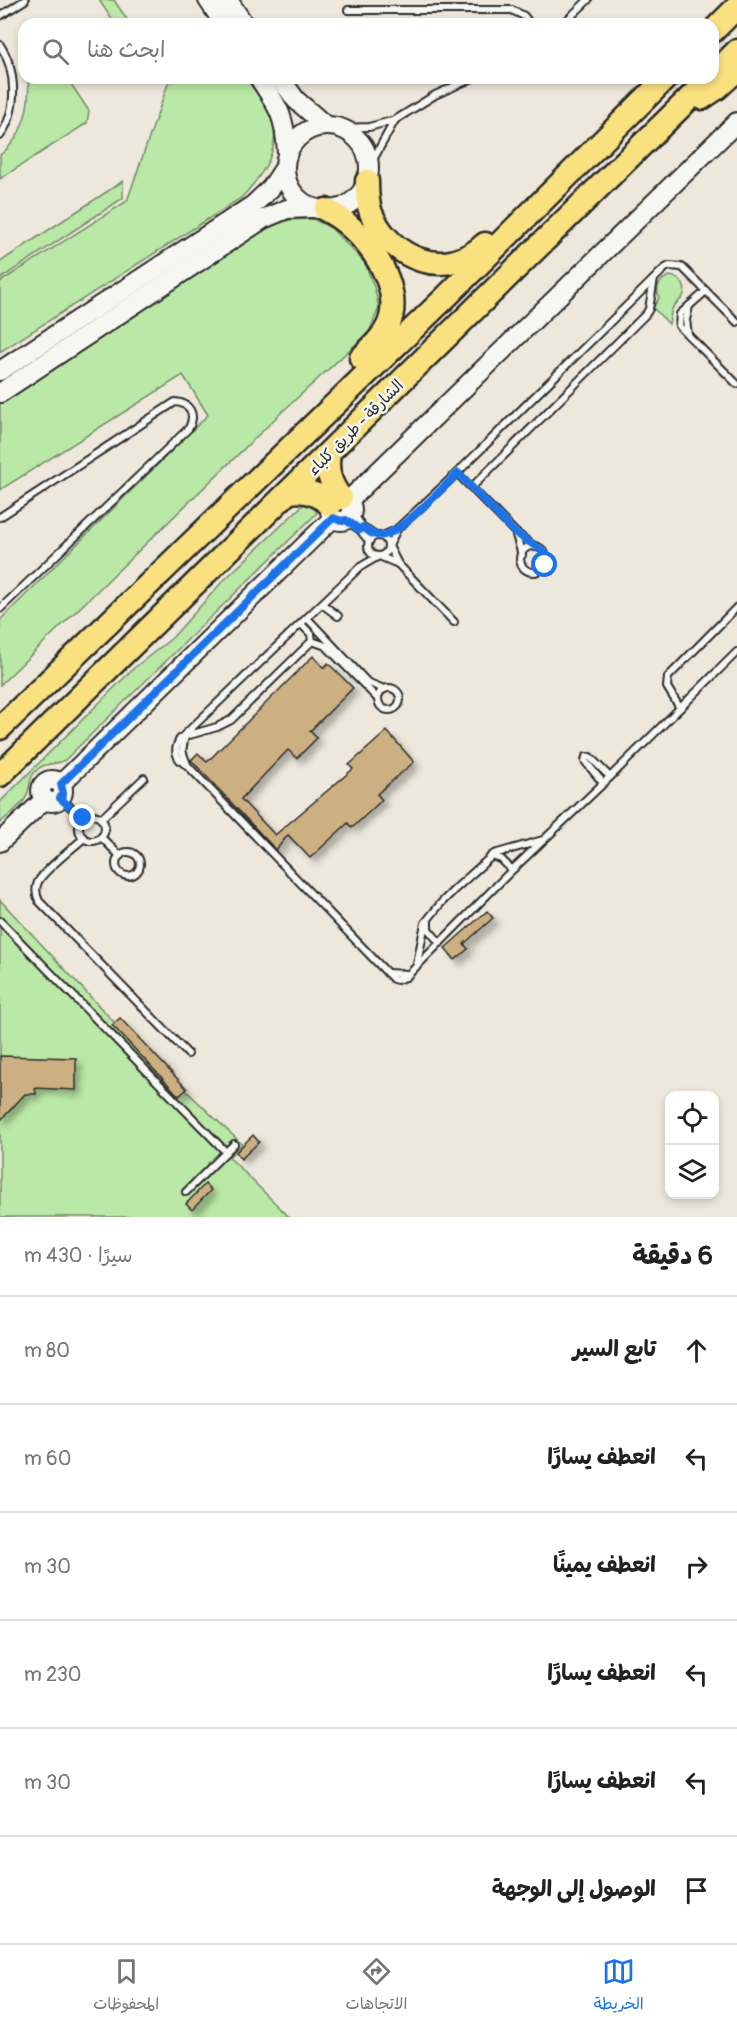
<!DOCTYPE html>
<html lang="ar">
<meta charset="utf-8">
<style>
:root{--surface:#fff;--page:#f6f6f6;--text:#222;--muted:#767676;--line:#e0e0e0;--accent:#1a73e8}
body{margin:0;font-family:Pangolin,"Playpen Sans Arabic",sans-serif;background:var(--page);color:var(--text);direction:rtl}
.controls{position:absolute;right:18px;bottom:18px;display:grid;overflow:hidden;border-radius:12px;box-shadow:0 3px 9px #0003}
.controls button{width:54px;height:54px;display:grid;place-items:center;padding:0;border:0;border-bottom:2px solid var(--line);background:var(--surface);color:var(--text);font:30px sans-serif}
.stop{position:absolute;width:18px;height:18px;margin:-14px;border:4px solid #1a73e8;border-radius:50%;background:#fff}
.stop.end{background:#1a73e8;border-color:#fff;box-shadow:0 2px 6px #0008}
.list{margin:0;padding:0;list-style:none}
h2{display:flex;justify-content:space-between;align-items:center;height:78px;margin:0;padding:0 24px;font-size:26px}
h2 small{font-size:20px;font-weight:400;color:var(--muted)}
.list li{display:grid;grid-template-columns:39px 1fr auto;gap:18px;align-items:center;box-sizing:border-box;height:108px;padding:0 24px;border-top:2px solid var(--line)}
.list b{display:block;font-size:22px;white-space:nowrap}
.list em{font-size:20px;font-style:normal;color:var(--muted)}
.icon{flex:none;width:33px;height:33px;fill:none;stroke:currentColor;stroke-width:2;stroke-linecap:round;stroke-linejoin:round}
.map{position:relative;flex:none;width:737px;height:1217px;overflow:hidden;direction:ltr}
.search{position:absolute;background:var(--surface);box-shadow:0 3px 9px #0003;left:18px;right:18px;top:18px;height:66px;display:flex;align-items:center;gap:15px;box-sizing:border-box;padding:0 21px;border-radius:18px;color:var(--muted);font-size:22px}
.sheet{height:726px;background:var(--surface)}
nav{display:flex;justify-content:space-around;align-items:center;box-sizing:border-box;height:84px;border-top:2px solid var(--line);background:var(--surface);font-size:16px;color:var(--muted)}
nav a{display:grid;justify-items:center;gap:3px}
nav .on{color:var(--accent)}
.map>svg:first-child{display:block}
.green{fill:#bae8a6;stroke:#728a68;stroke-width:1.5}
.building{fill:#cdb082;stroke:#2b2b2b;stroke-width:1.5;filter:url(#shadow)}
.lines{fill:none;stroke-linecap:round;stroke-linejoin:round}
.lane-casing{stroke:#2b2b2b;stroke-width:10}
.secondary-casing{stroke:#2b2b2b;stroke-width:22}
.highway-casing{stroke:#2b2b2b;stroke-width:27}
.lane{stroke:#f6f6f2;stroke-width:6}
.secondary{stroke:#f6f6f2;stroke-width:18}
.highway{stroke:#fae180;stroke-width:22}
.route{stroke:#1a73e8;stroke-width:8}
.labels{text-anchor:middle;stroke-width:5;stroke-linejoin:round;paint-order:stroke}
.street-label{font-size:16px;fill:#2b2b2b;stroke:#f6f6f2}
</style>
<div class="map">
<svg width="737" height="1217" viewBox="0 0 737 1217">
<defs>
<filter id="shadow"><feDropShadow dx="5.5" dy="5.5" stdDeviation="3" flood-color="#0004"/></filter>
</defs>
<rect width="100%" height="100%" fill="#eee8dc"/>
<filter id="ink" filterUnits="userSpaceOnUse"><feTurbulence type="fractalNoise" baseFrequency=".0167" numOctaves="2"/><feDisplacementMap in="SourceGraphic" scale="12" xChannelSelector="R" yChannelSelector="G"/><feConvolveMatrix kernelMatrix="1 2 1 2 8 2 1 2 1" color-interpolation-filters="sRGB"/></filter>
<g filter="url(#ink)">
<g class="green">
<polygon points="99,0 114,0 130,24 115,24"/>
<path d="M28,78h39l22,33 -2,12 -87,56v-24c23,-17 31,-49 28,-77z"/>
<path d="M170,78h76c8,12 17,23 23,36 16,32 -7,62 -28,84l-241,154v-70l127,-81z"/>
<polygon points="123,181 123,198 0,279 0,262"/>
<polygon points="313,219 331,228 365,263 375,290 379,308 369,332 284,410 0,685 0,620 208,415 183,375 0,490 0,398 266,227 289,220"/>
<path d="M670,276c11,2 19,12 12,22 -3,4 -8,6 -10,11 -2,5 -2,11 -3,15l-16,-16 6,-10c-4,-11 1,-19 11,-22z"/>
<path d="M306,502l11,6 -1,6 -251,246c-8,5 -19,2 -27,9 -10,8 -7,16 -11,26 -4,11 -19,20 -27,28v-21l134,-134 38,-30 50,-56z"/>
<polygon points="0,900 113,1021 242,1144 229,1157 289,1217 0,1217"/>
</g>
<g class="building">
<polygon points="313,656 324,668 328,663 353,688 310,731 317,738 297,758 288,750 241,799 275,835 353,769 349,765 387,731 414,762 377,794 382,800 352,828 348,823 310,858 288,835 276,850 191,760 198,753 207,762"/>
<polygon points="487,911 493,918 464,944 468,949 455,960 445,948"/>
<polygon points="120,1018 187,1089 179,1096 112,1025"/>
<polygon points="0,1056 76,1058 76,1090 35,1088 36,1094 25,1094 0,1121"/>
<polygon points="253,1135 259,1142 241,1159 236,1152"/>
<polygon points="205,1184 211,1190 192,1210 186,1204"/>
</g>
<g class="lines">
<defs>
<g id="lane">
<polyline points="348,10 512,10 524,16 530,24"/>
<polyline points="0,16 25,0"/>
<polyline points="563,24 588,0"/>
<path d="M0,45c17,26 18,65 0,91"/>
<polyline points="341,128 369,127 395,120 435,95 473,78"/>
<polyline points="369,167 395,120"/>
<polyline points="706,291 680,314 679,326 737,384"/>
<polyline points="688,334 686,320 689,306"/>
<polyline points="457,473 515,532 535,547"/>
<polyline points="472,487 646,314 649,309 654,279"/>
<polyline points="352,513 363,527 375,536"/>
<path d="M0,517l175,-115c15,1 21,12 14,26l-189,181"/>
<polyline points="346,520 360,530 369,541"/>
<polyline points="396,531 389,546 398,564 454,622"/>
<polyline points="516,535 522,555"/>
<circle cx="378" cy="546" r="10"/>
<polyline points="382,536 396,530 457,473 664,269 669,266 682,267 737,322"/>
<circle cx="533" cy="559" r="13"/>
<path d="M398,564l-19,-8 -19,11 -180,172c-7,11 -4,21 7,26l206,214 4,1 9,-3 106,-107 98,-93 127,-125"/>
<polyline points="322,604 338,616"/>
<polyline points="307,618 367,682 384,689"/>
<polyline points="312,641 326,646 378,699"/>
<circle cx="389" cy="699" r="11"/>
<polyline points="680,708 667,687 668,677 737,607"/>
<polyline points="185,736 182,751 187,764"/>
<polyline points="186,736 217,727 231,720 312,641 311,634 301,624"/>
<polyline points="603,783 585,761 586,757 590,757 610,777"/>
<polyline points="60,798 83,818"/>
<circle cx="92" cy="828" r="13"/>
<polyline points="101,819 144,778"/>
<polyline points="101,837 120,856"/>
<path d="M84,838c-11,10 -41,33 -46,44 -3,7 -2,13 1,19l149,153"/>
<circle cx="128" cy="864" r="12"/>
<polyline points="491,856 501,859 512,870"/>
<polyline points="0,921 226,1152"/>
<polyline points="428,921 428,929 440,943"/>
<polyline points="417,964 425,923 441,903 455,889 494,854 543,840"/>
<polyline points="387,973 408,974"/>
<polyline points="186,1192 234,1144"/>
</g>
<g id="secondary">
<polyline points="208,0 224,24"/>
<polyline points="228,0 244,24"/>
<path d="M259,78c20,30 26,38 28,75"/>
<polyline points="280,78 296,100 326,126"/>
<circle cx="327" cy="168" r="42"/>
<polyline points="0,371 253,205 271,188 285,167"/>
<polyline points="0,393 263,219 287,209 312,208"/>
<circle cx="341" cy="510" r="11"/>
<polyline points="348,501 737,122"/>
<circle cx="52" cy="791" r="11"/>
<polyline points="61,784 333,518"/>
<polyline points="0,842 45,799"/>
</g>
<g id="highway">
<polyline points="713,31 737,7"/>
<polyline points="713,75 737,51"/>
<polyline points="702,98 717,88 737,70"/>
<path d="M367,181c0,11 0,22 4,32 20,47 75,68 114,31"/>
<path d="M326,210c36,17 81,76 62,116 -6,13 -17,22 -27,32"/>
<path d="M329,453c-3,18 1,31 12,45"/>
<path d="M289,492c16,-3 29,1 41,13"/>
<polyline points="0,728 447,296 666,78"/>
<polyline points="0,775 710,78"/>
</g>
</defs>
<use href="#lane" class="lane-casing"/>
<use href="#secondary" class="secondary-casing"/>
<use href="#highway" class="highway-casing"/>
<use href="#lane" class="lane"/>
<use href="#secondary" class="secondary"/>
<use href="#highway" class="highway"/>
</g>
</g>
<g class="lines" filter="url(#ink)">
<path class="route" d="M83,818l-23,-20 3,-5 -2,-9 272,-266 9,3 4,-1 14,10 3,-3c6,5 12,10 21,8 19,-4 58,-47 74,-62l56,59 29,19 3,5 -1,9"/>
</g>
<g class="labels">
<g class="street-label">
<text transform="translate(355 427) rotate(-45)" y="6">الشارقة - طريق كلباء</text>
</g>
</g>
</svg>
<div class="controls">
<button><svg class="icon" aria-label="locate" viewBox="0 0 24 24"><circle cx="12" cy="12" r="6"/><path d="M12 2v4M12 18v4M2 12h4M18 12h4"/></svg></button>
<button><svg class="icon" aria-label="layers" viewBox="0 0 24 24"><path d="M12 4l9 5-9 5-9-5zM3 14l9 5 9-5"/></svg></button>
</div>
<div class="stop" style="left:545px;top:565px"></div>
<div class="stop end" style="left:83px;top:818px"></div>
<div class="search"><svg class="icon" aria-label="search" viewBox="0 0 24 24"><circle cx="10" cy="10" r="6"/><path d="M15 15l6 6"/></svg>ابحث هنا</div>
</div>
<section class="sheet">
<h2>6 دقيقة<small>سيرًا · 430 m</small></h2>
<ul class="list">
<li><svg class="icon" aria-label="ahead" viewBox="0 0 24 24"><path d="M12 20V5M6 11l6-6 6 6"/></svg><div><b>تابع السير</b></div><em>80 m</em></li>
<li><svg class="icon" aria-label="left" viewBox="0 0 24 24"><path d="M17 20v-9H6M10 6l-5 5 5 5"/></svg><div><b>انعطف يسارًا</b></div><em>60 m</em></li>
<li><svg class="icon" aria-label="right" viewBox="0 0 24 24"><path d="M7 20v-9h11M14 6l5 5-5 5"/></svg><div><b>انعطف يمينًا</b></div><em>30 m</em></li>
<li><svg class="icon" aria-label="left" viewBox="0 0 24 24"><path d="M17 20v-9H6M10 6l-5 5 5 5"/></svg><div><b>انعطف يسارًا</b></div><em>230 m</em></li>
<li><svg class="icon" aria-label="left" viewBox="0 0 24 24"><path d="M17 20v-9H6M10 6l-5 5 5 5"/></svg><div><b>انعطف يسارًا</b></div><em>30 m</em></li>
<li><svg class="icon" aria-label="arrive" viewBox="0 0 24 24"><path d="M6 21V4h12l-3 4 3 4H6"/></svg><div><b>الوصول إلى الوجهة</b></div></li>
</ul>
</section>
<nav>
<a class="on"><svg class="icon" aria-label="map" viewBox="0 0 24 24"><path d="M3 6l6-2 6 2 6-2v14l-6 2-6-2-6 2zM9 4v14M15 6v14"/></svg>الخريطة</a>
<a><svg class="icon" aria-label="directions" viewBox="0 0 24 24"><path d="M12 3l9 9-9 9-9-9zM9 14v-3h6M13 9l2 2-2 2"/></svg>الاتجاهات</a>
<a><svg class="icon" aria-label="saved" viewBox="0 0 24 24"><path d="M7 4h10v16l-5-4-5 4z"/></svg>المحفوظات</a>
</nav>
